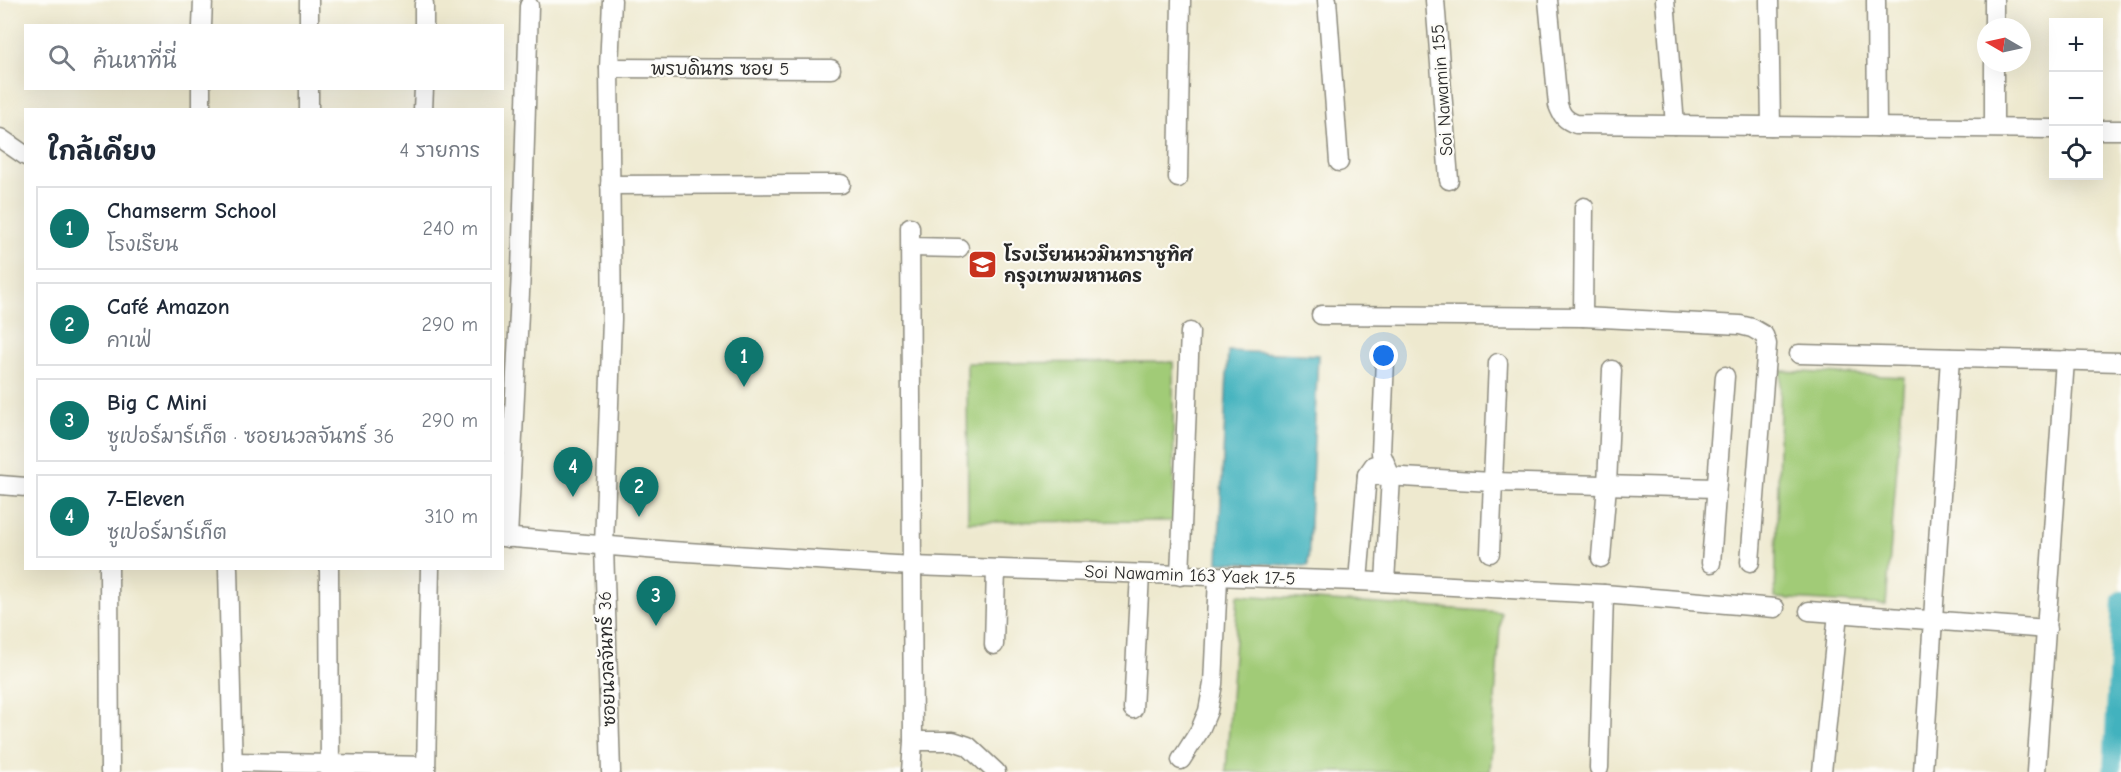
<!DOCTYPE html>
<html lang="th">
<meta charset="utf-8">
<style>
:root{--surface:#fff;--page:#f2f2f3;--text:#1f2937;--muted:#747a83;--line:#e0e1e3;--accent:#0f766e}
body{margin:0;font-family:"Comic Neue","Playpen Sans Thai",sans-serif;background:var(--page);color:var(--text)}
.controls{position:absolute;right:18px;top:18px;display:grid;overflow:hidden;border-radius:0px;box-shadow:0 6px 24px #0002}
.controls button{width:54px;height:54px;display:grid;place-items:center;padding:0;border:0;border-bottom:2px solid var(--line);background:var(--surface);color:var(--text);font:30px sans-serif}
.compass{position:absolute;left:1977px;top:18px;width:54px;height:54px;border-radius:50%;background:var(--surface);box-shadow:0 6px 24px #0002;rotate:279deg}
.you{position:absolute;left:1384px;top:356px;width:21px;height:21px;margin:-15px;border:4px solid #fff;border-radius:50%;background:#1a73e8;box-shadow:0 0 0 9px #1a73e833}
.badge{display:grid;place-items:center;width:39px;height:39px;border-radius:50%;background:var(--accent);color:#fff;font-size:20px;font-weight:700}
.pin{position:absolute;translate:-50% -50px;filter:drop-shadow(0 2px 3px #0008)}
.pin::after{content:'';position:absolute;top:32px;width:21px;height:18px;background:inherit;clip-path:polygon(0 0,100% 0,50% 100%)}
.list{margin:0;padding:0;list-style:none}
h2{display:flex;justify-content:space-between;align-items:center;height:78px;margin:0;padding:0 24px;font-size:26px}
h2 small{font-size:20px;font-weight:400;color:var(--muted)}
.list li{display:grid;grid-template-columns:39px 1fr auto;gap:18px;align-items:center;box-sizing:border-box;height:84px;margin:0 12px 12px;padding:0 12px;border:2px solid var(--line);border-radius:0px}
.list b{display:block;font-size:22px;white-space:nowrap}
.list p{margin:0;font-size:20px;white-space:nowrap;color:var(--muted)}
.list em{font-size:20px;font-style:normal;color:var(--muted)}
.icon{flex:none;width:33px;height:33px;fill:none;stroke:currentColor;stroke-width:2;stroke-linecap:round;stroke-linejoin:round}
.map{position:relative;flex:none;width:2121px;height:772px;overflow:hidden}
.search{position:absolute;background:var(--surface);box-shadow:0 6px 24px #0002;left:24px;top:24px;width:480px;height:66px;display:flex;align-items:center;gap:15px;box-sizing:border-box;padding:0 21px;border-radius:0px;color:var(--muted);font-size:22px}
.panel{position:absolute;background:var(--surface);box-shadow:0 6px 24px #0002;left:24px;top:108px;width:480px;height:462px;border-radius:0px}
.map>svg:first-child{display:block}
.green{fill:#a1cb77;stroke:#667b51;stroke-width:1.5}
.water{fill:#43b2be;stroke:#376e74;stroke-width:1.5}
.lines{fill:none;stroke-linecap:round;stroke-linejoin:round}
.canal{stroke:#43b2be;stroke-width:18}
.minor-casing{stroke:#8c8a7d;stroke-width:21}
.minor{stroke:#fff;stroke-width:18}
.labels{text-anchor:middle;stroke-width:4.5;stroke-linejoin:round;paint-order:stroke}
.street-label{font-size:18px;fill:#2b2b2b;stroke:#fdfcf7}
.poi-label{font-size:18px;font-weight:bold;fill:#2b2b2b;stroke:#fdfcf7;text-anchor:start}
</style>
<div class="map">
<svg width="2121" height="772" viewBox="0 0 2121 772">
<rect width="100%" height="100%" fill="#fdfcf7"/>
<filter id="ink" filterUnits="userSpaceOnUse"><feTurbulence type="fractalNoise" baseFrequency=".0167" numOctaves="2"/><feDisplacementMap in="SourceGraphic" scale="12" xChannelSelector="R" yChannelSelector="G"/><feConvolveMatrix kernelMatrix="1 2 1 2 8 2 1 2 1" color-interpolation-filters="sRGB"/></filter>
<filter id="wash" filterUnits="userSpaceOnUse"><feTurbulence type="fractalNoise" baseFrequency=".008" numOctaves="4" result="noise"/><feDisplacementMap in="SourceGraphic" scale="24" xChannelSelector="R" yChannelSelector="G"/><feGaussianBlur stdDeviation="1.35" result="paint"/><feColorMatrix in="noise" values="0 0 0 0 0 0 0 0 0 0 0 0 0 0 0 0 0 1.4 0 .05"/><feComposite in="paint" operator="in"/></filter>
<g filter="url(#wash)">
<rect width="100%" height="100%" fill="#eee9cf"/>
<g class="green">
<polygon points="1173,362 1174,521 968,522 967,363"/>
<polygon points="1781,371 1904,377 1886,605 1775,598"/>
<polygon points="1238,595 1501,612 1490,772 1226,772"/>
</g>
<polygon class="water" points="1228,351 1318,355 1308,566 1218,562"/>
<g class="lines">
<polyline class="canal" points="2112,772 2121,600"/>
</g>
</g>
<g filter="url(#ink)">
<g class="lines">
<defs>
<g id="minor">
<polyline points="1327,0 1339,162"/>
<polyline points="1435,0 1449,180"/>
<path d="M1548,0l10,105c4,11 7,15 18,19l478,5"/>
<polyline points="1665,0 1675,125"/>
<polyline points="1769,0 1771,126"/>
<polyline points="1876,0 1877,127"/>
<polyline points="1994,0 1994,27"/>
<polyline points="202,26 203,0"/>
<polyline points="309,26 309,0"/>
<polyline points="424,26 424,4"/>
<polyline points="1994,63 1994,127"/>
<polyline points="609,68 831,69"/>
<polyline points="201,110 201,88"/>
<polyline points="309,110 309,88"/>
<polyline points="423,110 424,88"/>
<polyline points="2098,130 2121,130"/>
<polyline points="0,138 26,156"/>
<polyline points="1178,178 1181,0"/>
<polyline points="610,185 841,184"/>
<polyline points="910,227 913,741 911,772"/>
<polyline points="911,247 959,248"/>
<polyline points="1321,315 1583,317 1740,325 1752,328 1764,335 1767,344 1750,562"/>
<polyline points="1583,317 1584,207"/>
<polyline points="1799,354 2121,362"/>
<polyline points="1385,359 1381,453 1391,477 1385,582"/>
<polyline points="1367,475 1492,482 1716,488"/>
<polyline points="0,485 26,487"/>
<polyline points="502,537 671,551 912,566 1358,581 1604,594 1775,608"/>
<polyline points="508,538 521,272 529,6"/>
<polyline points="1490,553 1498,363"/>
<polyline points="1601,558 1607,485 1612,370"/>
<polyline points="1711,563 1725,376"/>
<polyline points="109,568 110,772"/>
<polyline points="228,568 233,772"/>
<polyline points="329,568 330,772"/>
<polyline points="1180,576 1190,332"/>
<polyline points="1358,581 1367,475 1374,465"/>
<polyline points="1809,611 2047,629"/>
<polyline points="994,645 996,569"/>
<polyline points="1133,709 1140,574"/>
<polyline points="913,741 953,741 968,746 996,772"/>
<polyline points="1181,760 1200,730 1208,711 1213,684 1218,578"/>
<polyline points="233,762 426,766"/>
<polyline points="1599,768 1604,594"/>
<polyline points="426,772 430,568"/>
<polyline points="611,772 604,546 612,319 609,68 612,0"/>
<polyline points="1822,772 1838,613"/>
<polyline points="1923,772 1950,358"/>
<polyline points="2036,772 2065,360"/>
</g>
</defs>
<use href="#minor" class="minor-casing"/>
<use href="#minor" class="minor"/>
</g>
</g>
<defs>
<symbol id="school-square" viewBox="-11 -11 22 22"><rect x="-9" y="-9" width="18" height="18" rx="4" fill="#c8321e" stroke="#fdfcf7"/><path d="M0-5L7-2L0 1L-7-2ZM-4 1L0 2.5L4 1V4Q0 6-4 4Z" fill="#fff"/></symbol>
</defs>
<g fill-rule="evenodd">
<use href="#school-square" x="966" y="248" width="33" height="33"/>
</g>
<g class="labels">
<g class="street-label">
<text x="720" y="75">พรบดินทร ซอย 5</text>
<text transform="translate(1442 90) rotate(-94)" y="6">Soi Nawamin 155</text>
<text transform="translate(1190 575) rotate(2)" y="6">Soi Nawamin 163 Yaek 17-5</text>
<text transform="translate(607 659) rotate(-92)" y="6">ซอยนวลจันทร์ 36</text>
</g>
<g class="poi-label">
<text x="1004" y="261">โรงเรียนนวมินทราชูทิศ<tspan x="1004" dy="21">กรุงเทพมหานคร</tspan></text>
</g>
</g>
</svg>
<div class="controls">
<button>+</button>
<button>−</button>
<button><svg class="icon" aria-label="locate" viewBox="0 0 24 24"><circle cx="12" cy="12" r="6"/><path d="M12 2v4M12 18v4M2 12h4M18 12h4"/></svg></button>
</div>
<svg class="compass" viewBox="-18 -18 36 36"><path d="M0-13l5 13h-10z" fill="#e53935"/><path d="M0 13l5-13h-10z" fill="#747a83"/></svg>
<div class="you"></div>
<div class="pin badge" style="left:744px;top:387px">1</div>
<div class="pin badge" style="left:639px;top:517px">2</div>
<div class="pin badge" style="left:656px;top:626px">3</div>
<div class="pin badge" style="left:573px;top:497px">4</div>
<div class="search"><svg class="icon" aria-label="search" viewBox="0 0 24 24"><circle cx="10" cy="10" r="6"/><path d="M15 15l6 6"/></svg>ค้นหาที่นี่</div>
<section class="panel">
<h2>ใกล้เคียง<small>4 รายการ</small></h2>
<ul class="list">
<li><span class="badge">1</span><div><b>Chamserm School</b><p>โรงเรียน</p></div><em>240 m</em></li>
<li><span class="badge">2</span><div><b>Café Amazon</b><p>คาเฟ่</p></div><em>290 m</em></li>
<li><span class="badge">3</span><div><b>Big C Mini</b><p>ซูเปอร์มาร์เก็ต · ซอยนวลจันทร์ 36</p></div><em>290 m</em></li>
<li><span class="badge">4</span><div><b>7-Eleven</b><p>ซูเปอร์มาร์เก็ต</p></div><em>310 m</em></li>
</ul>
</section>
</div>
